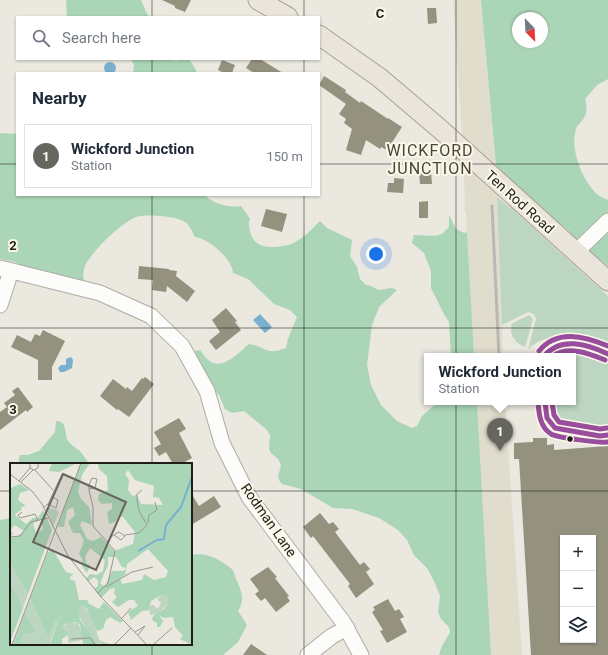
<!DOCTYPE html>
<meta charset="utf-8">
<style>
:root{--surface:#fff;--page:#f6f6f7;--text:#1f2937;--muted:#747a83;--line:#e0e1e3;--accent:#66655e}
body{margin:0;font-family:Roboto,sans-serif;background:var(--page);color:var(--text)}
.controls{position:absolute;right:12px;bottom:12px;display:grid;overflow:hidden;border-radius:0px;box-shadow:0 1px 3px #0004}
.controls button{width:36px;height:36px;display:grid;place-items:center;padding:0;border:0;border-bottom:1px solid var(--line);background:var(--surface);color:var(--text);font:20px sans-serif}
.compass{position:absolute;left:512px;top:12px;width:36px;height:36px;border-radius:50%;background:var(--surface);box-shadow:0 1px 3px #0004;rotate:156deg}
.you{position:absolute;left:376px;top:254px;width:14px;height:14px;margin:-10px;border:3px solid #fff;border-radius:50%;background:#1a73e8;box-shadow:0 0 0 6px #1a73e833}
.badge{display:grid;place-items:center;width:26px;height:26px;border-radius:50%;background:var(--accent);color:#fff;font-size:13px;font-weight:700}
.pin{position:absolute;translate:-50% -33px;filter:drop-shadow(0 1px 2px #0008)}
.pin::after{content:'';position:absolute;top:21px;width:14px;height:12px;background:inherit;clip-path:polygon(0 0,100% 0,50% 100%)}
.popup{position:absolute;left:424px;top:353px;width:152px;height:52px;box-sizing:border-box;display:grid;place-content:center;border-radius:0px;background:var(--surface);filter:drop-shadow(0 1px 3px #0005);font-size:13px;white-space:nowrap;color:var(--muted)}
.popup b{font-size:15px;color:var(--text)}
.popup::after{content:'';position:absolute;left:50%;top:100%;margin-left:-8px;border:8px solid transparent;border-top-color:var(--surface)}
.list{margin:0;padding:0;list-style:none}
h2{display:flex;justify-content:space-between;align-items:center;height:52px;margin:0;padding:0 16px;font-size:17px}
h2 small{font-size:13px;font-weight:400;color:var(--muted)}
.list li{display:grid;grid-template-columns:26px 1fr auto;gap:12px;align-items:center;box-sizing:border-box;height:64px;margin:0 8px 8px;padding:0 8px;border:1px solid var(--line);border-radius:0px}
.list b{display:block;font-size:15px;white-space:nowrap}
.list p{margin:0;font-size:13px;white-space:nowrap;color:var(--muted)}
.list em{font-size:13px;font-style:normal;color:var(--muted)}
.icon{flex:none;width:22px;height:22px;fill:none;stroke:currentColor;stroke-width:2;stroke-linecap:round;stroke-linejoin:round}
.map{position:relative;flex:none;width:608px;height:655px;overflow:hidden}
.search{position:absolute;background:var(--surface);box-shadow:0 1px 3px #0004;left:16px;top:16px;width:304px;height:44px;display:flex;align-items:center;gap:10px;box-sizing:border-box;padding:0 14px;border-radius:0px;color:var(--muted);font-size:15px}
.panel{position:absolute;background:var(--surface);box-shadow:0 1px 3px #0004;left:16px;top:72px;width:304px;height:124px;border-radius:0px}
.map>svg:first-child{display:block}
.built{fill:#e0ddcd}
.green{fill:#bdd6c1}
.forest{fill:#aad5b6;fill-rule:evenodd}
.water{fill:#79afcf}
.building{fill:#94917f;fill-rule:evenodd}
.lines{fill:none;stroke-linecap:round;stroke-linejoin:round}
.minor-casing{stroke:#adaca5;stroke-width:17}
.major-casing{stroke:#aaa08e;stroke-width:21}
.minor{stroke:#fcfcfa;stroke-width:15}
.major{stroke:#e9e4dc;stroke-width:19}
.rail{stroke:#b9b8b6;stroke-width:3}
.bus-1-casing{stroke:#fcf8e9;stroke-width:8}
.bus-2-casing{stroke:#fcf8e9;stroke-width:8}
.bus-3-casing{stroke:#fcf8e9;stroke-width:8}
.bus-1{stroke:#994d9d;stroke-width:5}
.bus-2{stroke:#994d9d;stroke-width:5}
.bus-3{stroke:#994d9d;stroke-width:5}
.grid{fill:none;stroke:#1f1e19;stroke-width:1;stroke-opacity:0.55}
.bus-dot{fill:#1f1e19;stroke:#fcf8e9;stroke-width:1.5}
.labels{text-anchor:middle;stroke-width:4;stroke-linejoin:round;paint-order:stroke}
.street-label{font-size:14px;fill:#1f1e19;stroke:#fcf8e9}
.quarter-label{font-size:16px;letter-spacing:1px;fill:#484538;stroke:#fcf8e9}
.inset-river{fill:none;stroke:#79afcf;stroke-width:2}
.inset-road{fill:none;stroke:#999790;stroke-width:1}
.view{fill:#66655e;fill-opacity:0.15;stroke:#66655e;stroke-width:2}
.inset-edge{fill:none;stroke:#1f1e19;stroke-width:2}
.grid-label{font-size:13px;text-anchor:middle;font-weight:bold;fill:#1f1e19;stroke:#fcf8e9;stroke-width:4;stroke-linejoin:round;paint-order:stroke}
</style>
<div class="map">
<svg width="608" height="655" viewBox="0 0 608 655">
<rect width="100%" height="100%" fill="#eae8df"/>
<g class="built">
<polygon points="453,0 481,0 496,165 503,356 474,356 466,213 464,209 465,205 463,150"/>
<polygon points="477,402 505,402 522,655 491,655"/>
</g>
<g class="green">
<path d="M497,197l14,11 97,88v47c-23,-4 -63,-14 -80,7l8,-31 -2,-5 -6,-2 -26,13z"/>
<path d="M529,315l4,4 -8,28c-6,-2 -14,-9 -14,-16 0,-2 1,-4 0,-7z"/>
<path d="M565,351l37,6v2l6,1v70l-45,-5c-11,-3 -12,-12 -13,-23h23v-46h-20l6,-4z"/>
</g>
<g class="forest">
<polygon points="66,0 141,0 147,14 150,17 67,17"/>
<path d="M481,0h127v79l-11,6 -12,14c3,8 2,17 -4,23 -2,3 -4,3 -5,7 -6,20 5,48 19,63 3,4 9,6 13,8v66l-32,-26 -9,-11 -14,-10 -8,-9 -40,-33 -9,-12zM518,18h24v24h-24z"/>
<polygon points="131,59 166,59 177,61 181,59 188,59 191,62 196,70 196,73 133,73 134,65"/>
<path d="M0,133l17,1v61h188c8,9 24,13 36,11l9,13c-2,5 -1,8 0,12 3,19 26,18 41,13 11,-4 21,-15 29,-23l7,7 25,12 -2,16 7,11 3,12 6,6 5,1 7,4 14,-2 5,2 -18,17 -7,18 -5,40 4,20 10,20 16,16 15,7 5,-2 5,-10 16,-14h39l14,253h-52l3,-9 8,-14 -1,-5 -8,-8 -3,-7 2,-16 -5,-13 -8,-15 -13,-13 -7,-15 -9,-10 -19,-12 -27,-9 -19,-1 -32,-19 -19,-5 -2,-2 -2,-5 3,-12 -3,-6 -7,-6 -2,-4 1,-14 -3,-5 -23,-19 -12,2 -7,-4 -6,-14 -5,-5 -10,-20 -5,-8 -4,-11 5,-1c3,4 7,10 11,12 14,7 28,-10 38,-18 18,3 16,12 37,4l2,-9 9,-22 -7,-7 -16,-6 -26,-25 -15,-6c-1,-15 -24,-34 -38,-36 -3,-5 -5,-12 -10,-15 -9,-6 -38,-8 -49,-5 -15,6 -44,34 -51,49 -2,5 -2,9 -1,15l-7,1 -50,-13 -12,-7 -15,-3z"/>
<polygon points="449,215 456,229 464,233 467,232 474,356 451,356 449,322 444,314 431,288 431,271 424,253 412,243 414,235 435,236 442,234 449,227"/>
<path d="M56,421c12,0 8,13 12,20 3,4 8,7 12,10 4,5 6,9 10,13h-71v-6l1,-3h8l11,-4 16,-19z"/>
<path d="M11,518v126h180v-89c17,-3 29,5 42,15 4,15 15,26 5,41l9,14 -9,17 -15,13h-223v-135z"/>
</g>
<g class="water">
<circle cx="110" cy="68" r="6"/>
<polygon points="260,314 272,327 265,333 253,320"/>
<polygon points="71,357 73,360 72,368 64,372 60,372 58,368 61,365 66,365 66,359"/>
</g>
<g class="building">
<polygon points="162,0 191,0 185,12 175,8 175,6"/>
<polygon points="427,8 436,8 437,23 428,24"/>
<polygon points="252,59 260,59 283,73 254,73 246,68"/>
<polygon points="222,60 235,65 232,73 224,73 218,70"/>
<polygon points="324,76 346,90 345,92 360,103 361,101 388,119 388,118 402,127 387,150 381,147 380,149 366,140 361,155 346,150 352,129 344,123 346,119 339,114 346,104 319,85"/>
<polygon points="419,172 431,172 432,184 420,184"/>
<polygon points="394,178 404,179 403,193 387,192 388,183 394,183"/>
<polygon points="428,201 428,218 419,218 419,202"/>
<polygon points="266,209 287,214 282,232 261,226"/>
<polygon points="139,266 169,269 169,270 177,271 176,276 195,291 187,302 167,286 166,292 152,290 153,280 138,279"/>
<polygon points="226,308 237,321 235,322 241,330 216,350 209,341 220,332 212,320"/>
<polygon points="43,330 65,341 52,367 52,380 38,380 38,360 11,347 17,335 31,342 35,334 40,336"/>
<polygon points="145,377 154,384 129,417 118,409 117,410 100,396 113,379 126,389 127,387 132,391 142,378 143,379"/>
<polygon points="18,387 33,407 27,412 26,410 0,430 0,412 7,407 4,403 15,395 12,391"/>
<polygon points="179,418 186,429 179,433 192,458 181,464 173,464 166,452 159,456 154,448 161,444 154,432"/>
<path d="M533,438h14v7l7,-1v6l54,-4v209h-77l-12,-196h-5v-16l19,-1zM563,538h30v102h-30z"/>
<polygon points="191,493 199,506 214,496 221,507 191,525"/>
<polygon points="320,513 329,524 333,522 339,529 335,532 360,565 364,562 370,569 366,572 374,584 356,598 348,586 350,584 313,536 311,538 303,527"/>
<polygon points="268,567 277,577 275,578 289,596 287,597 290,601 276,612 265,598 261,601 255,594 259,591 250,579"/>
<polygon points="388,599 395,611 399,609 404,617 400,619 407,632 387,643 380,631 383,630 372,612 375,610 373,607"/>
<polygon points="251,644 267,655 243,655"/>
</g>
<g class="lines">
<defs>
<g id="minor">
<polyline points="576,252 608,221"/>
<polyline points="0,268 100,293 151,316 182,346 207,391 222,443 249,497 343,622 361,655"/>
<polyline points="0,305 11,271"/>
<polyline points="308,655 332,636 347,628"/>
</g>
<g id="major">
<polyline points="258,0 288,17"/>
<polyline points="319,35 380,78 440,129 608,281"/>
</g>
</defs>
<use href="#minor" class="minor-casing"/>
<use href="#major" class="major-casing"/>
<use href="#minor" class="minor"/>
<use href="#major" class="major"/>
<polyline class="rail" points="492,206 499,356"/>
<defs>
<g id="bus-1">
<path d="M544,356c17,-20 43,-12 64,-2"/>
<polyline points="545,402 547,418 555,428 600,436 608,435"/>
</g>
<g id="bus-2">
<path d="M553,356c15,-11 37,-2 52,4"/>
<path d="M538,403c1,11 2,24 13,31 7,4 49,9 57,8"/>
</g>
<g id="bus-3">
<path d="M539,351c18,-22 45,-15 69,-5"/>
<polyline points="552,402 554,415 559,422 600,429 607,428"/>
</g>
</defs>
<use href="#bus-1" class="bus-1-casing"/>
<use href="#bus-2" class="bus-2-casing"/>
<use href="#bus-3" class="bus-3-casing"/>
<use href="#bus-1" class="bus-1"/>
<use href="#bus-2" class="bus-2"/>
<use href="#bus-3" class="bus-3"/>
</g>
<path class="grid" d="M152,0v17M304,0v17M456,0v655M152,59v14M304,59v14M0,164h17M319,164h289M152,195v269M304,195v460M0,328h608M0,491h11M191,491h417M152,644v11"/>
<circle class="bus-dot" cx="570" cy="439" r="3.5"/>
<g class="labels">
<g class="street-label">
<text transform="translate(520 202) rotate(42)" y="5">Ten Rod Road</text>
<text transform="translate(269 520) rotate(55)" y="5">Rodman Lane</text>
</g>
<g class="quarter-label">
<text x="430" y="156">WICKFORD<tspan x="430" dy="18">JUNCTION</tspan></text>
</g>
</g>
<g transform="translate(10 463)">
<rect width="182" height="182" fill="#eae8df"/>
<path d="M38,44l9,3 2,3 -6,14 -7,-19zM0,100l18,31 -5,14 -13,-25zM151,132l6,1 1,8 -11,10 -7,1 -1,-9 4,-1 5,4 3,-6 -4,-4zM20,135l18,40 7,-17 17,-11 -15,14 -7,18 1,3h-29l-1,-5 3,-6 10,-2 -9,-20zM73,143l9,11 7,23 13,5 -17,-2 -18,-30v-6zM58,160h10l5,12 -1,5 -14,3v-7l-6,-8z" fill="#bdd6c1"/>
<path d="M42,0h25l-18,9 -10,-1zM71,0h9l-8,12 -4,17 3,7 8,8 3,18 -10,-4 -2,4 7,14 6,2 8,-4 13,14 19,-7 2,-12 -12,-15 -4,-1 -4,6 -6,2 -2,-12 5,-3v-6l-10,1 -4,-4 1,-6 9,-4 -1,-14 -8,-7 -1,-6h94v182l-12,-6 3,-3 -8,-9 -2,-10 -9,1 -5,-3 4,6 -3,6h-3v-4l-5,-3 1,-4 11,-7 4,-5 -1,-8 -6,-1 -10,6 -2,9 -7,1 -11,9 -3,-8 10,-6 -4,-6h-5l-11,7 -6,-5 5,-5 -3,-3 1,-6 -5,1 -9,9 -7,-9 4,-3v-6l-4,-3 -6,5 -2,-3 4,-5 7,1 6,-4 2,-11 -15,-12 -5,9 1,6 4,2 -3,8 -5,-7v-8l-3,-4 5,-13 -4,-8h-7l-5,-11 7,-7 -2,-8 -6,3 -3,17h-5l-1,-2zM118,7l7,10 19,6 -1,11 6,1 4,7 -22,-1 -4,-9 -5,1 -4,-6 1,-10 -4,-6zM138,86l20,22 -2,6 -12,3 -10,-6 -2,6 -20,4 -2,-6 5,-3 2,-11zM98,94h8l6,10 4,1 -2,3h-12l-6,13 -3,2 -3,-3 8,-18zM10,21l9,6 -9,3 -2,7 8,6 -5,1v3l-6,4 1,2 10,8 7,-6h5l5,-8 9,20 -24,64 -18,-31v-25l7,-1 7,-6 -9,-6 -4,4 2,7 -3,-2 1,-46zM31,57l2,9 -7,5 -3,-11zM43,87l13,22 7,2 -4,5 6,2 4,19h8l2,4 10,5 5,-7 19,19 -3,2 -10,-6 -4,3 -3,9 -6,2 -10,-22 -4,-3 -5,1 2,13 18,25 -15,-1 -3,-20 -5,-2 -10,2 -3,4 7,6 -7,5v6l-12,-1 9,-25 13,-9 -17,11 -7,17 -18,-40 18,-46zM0,120l13,25 -13,34zM15,149l10,20 -11,2 -3,6 1,5h-9z" fill="#aad5b6" fill-rule="evenodd"/>
<path class="inset-river" d="M128,88l19,-11 7,-1 2,-14 15,-18 11,-30"/>
<path class="inset-road" d="M20,0v5l4,2 4,-2v-5M25,7l18,20M0,11l22,17 10,13 26,52 33,41 46,48M9,18l11,-13M11,19l12,-12M79,26l6,-1 2,-9 -5,-1 -3,7v5l4,17v19l22,25 -7,32 -10,10M38,41l8,4 2,-8 -7,-4M34,44l4,-3 14,-30M12,49l-4,3 2,3 15,-4 3,6M138,60l1,-8 8,-5 -2,-8M115,72l14,-2 8,-8 -8,-14 -2,-10v-7l5,-4M0,74l10,-1 11,-14 17,-4M97,79l4,-5 3,-2 1,-1 4,-2 6,4 -4,4 -7,-5M96,124l26,-15 21,-5M112,155l9,-10M125,169l10,-6 -7,9M61,176l19,-1 5,7M2,182l69,-182M104,182l17,-17M143,182l19,-17"/>
<path class="view" d="M53,11l63,28 -30,68 -63,-28z"/>
<rect width="182" height="182" class="inset-edge"/>
</g>
<g class="grid-label">
<text x="380" y="18">C</text>
<text x="13" y="250">2</text>
<text x="13" y="414">3</text>
</g>
</svg>
<div class="controls">
<button>+</button>
<button>−</button>
<button><svg class="icon" aria-label="layers" viewBox="0 0 24 24"><path d="M12 4l9 5-9 5-9-5zM3 14l9 5 9-5"/></svg></button>
</div>
<svg class="compass" viewBox="-18 -18 36 36"><path d="M0-13l5 13h-10z" fill="#e53935"/><path d="M0 13l5-13h-10z" fill="#747a83"/></svg>
<div class="you"></div>
<div class="pin badge" style="left:500px;top:451px">1</div>
<div class="popup"><b>Wickford Junction</b>Station</div>
<div class="search"><svg class="icon" aria-label="search" viewBox="0 0 24 24"><circle cx="10" cy="10" r="6"/><path d="M15 15l6 6"/></svg>Search here</div>
<section class="panel">
<h2>Nearby<small></small></h2>
<ul class="list">
<li><span class="badge">1</span><div><b>Wickford Junction</b><p>Station</p></div><em>150 m</em></li>
</ul>
</section>
</div>
